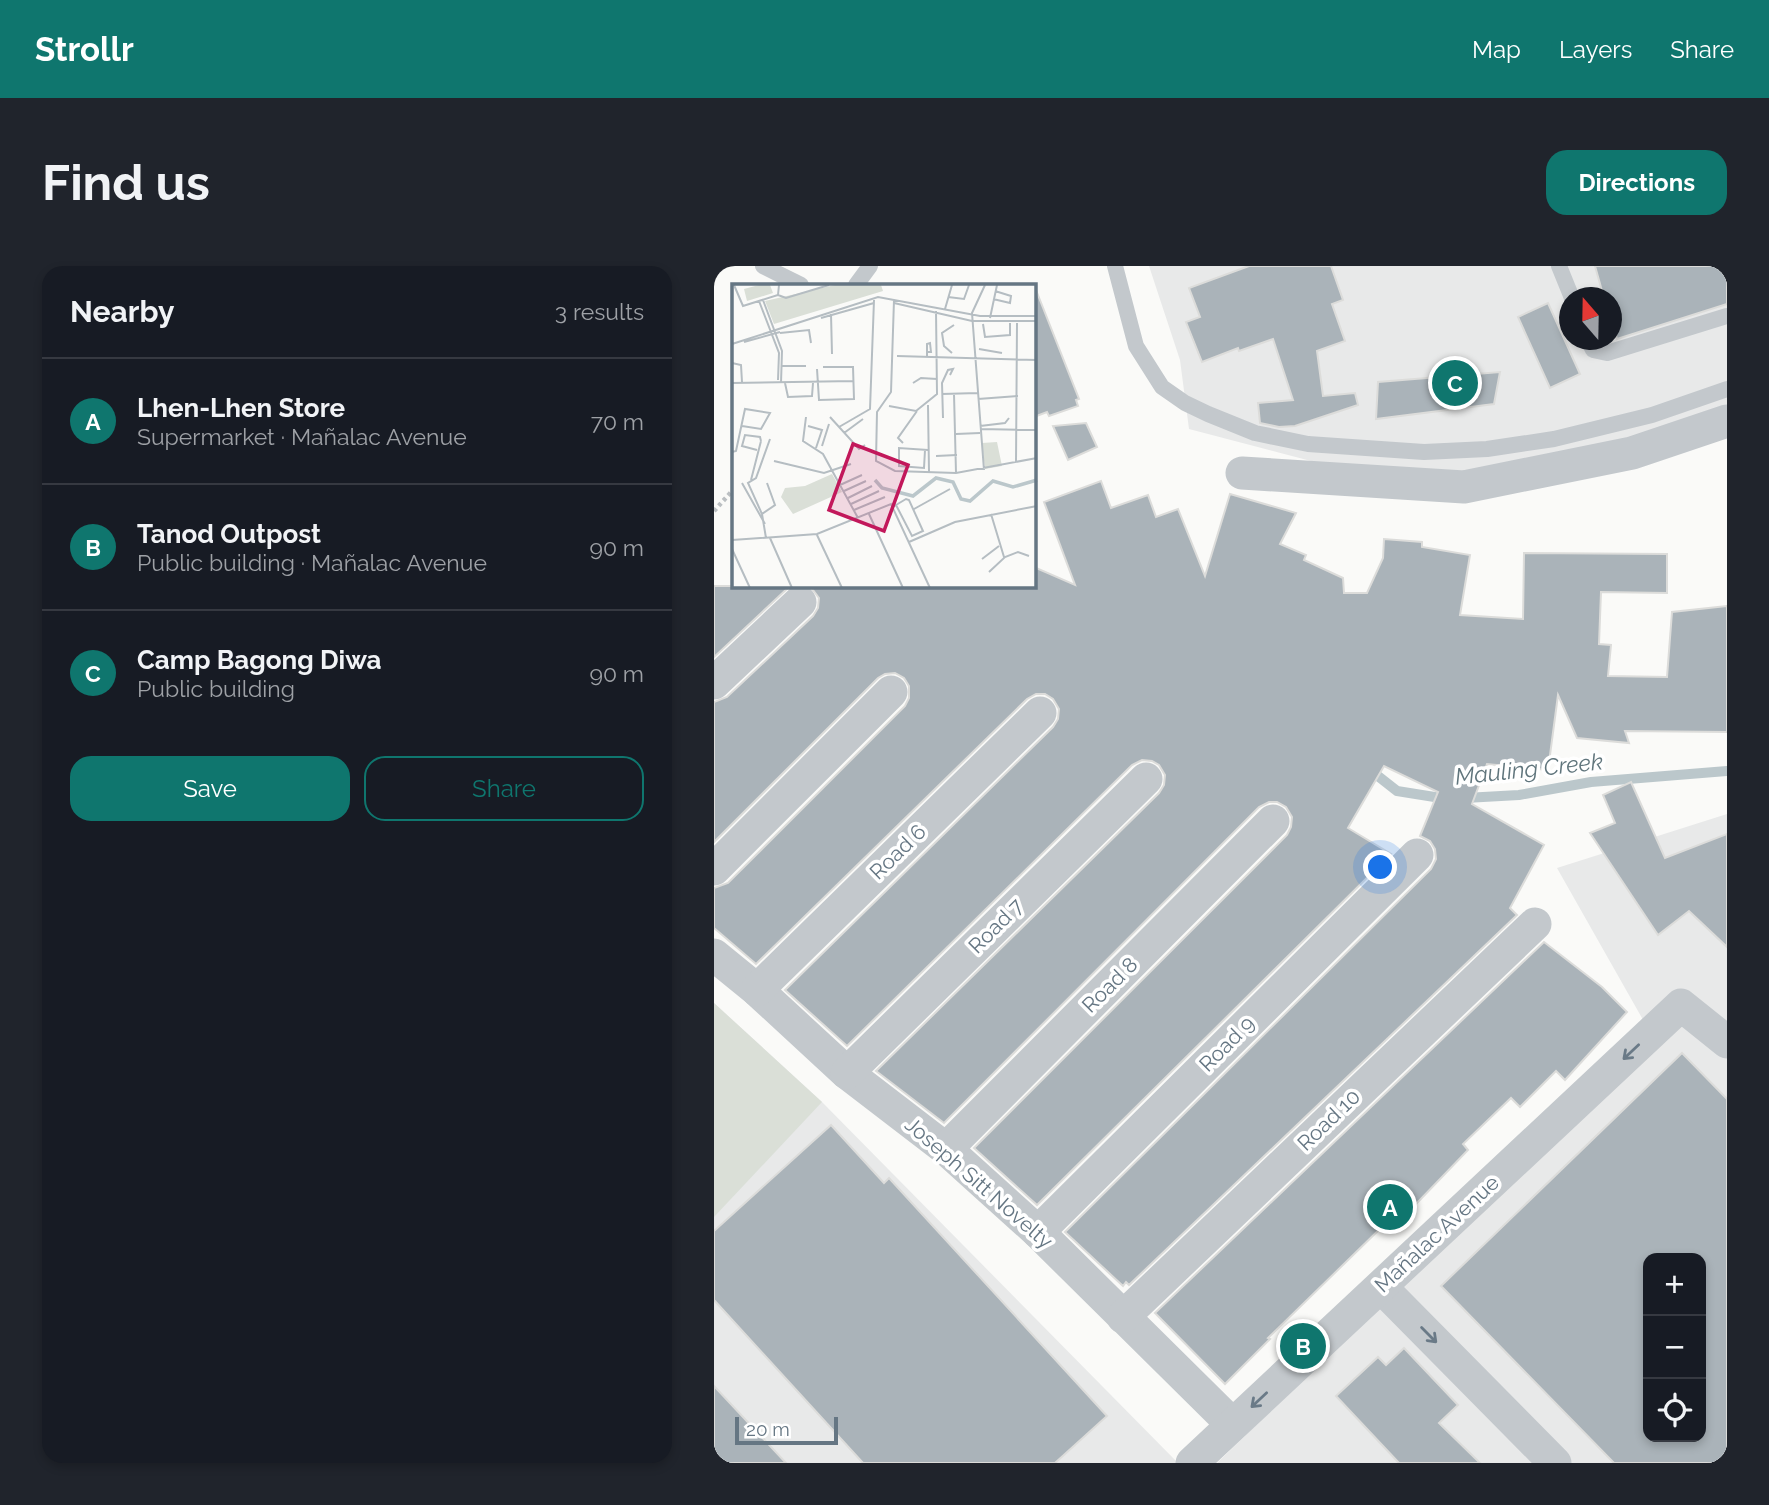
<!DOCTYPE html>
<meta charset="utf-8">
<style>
:root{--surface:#171b24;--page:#20242c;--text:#f1f3f6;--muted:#9ea1a6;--line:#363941;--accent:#0f766e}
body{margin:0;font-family:Raleway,sans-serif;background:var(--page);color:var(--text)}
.controls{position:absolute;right:21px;bottom:21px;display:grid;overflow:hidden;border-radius:14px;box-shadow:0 4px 10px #0003}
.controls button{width:63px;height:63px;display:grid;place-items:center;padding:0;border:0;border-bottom:2px solid var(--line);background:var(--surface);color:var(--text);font:35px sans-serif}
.compass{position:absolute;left:845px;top:21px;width:63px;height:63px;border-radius:50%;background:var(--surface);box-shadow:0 4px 10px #0003;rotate:340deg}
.scale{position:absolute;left:21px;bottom:18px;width:103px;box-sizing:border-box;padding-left:7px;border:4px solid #657683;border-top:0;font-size:19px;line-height:24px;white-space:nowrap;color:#657683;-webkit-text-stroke:5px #fff;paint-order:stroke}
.you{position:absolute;left:667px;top:602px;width:24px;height:24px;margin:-18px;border:5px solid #fff;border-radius:50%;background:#1a73e8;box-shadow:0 0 0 10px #1a73e833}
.badge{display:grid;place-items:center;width:46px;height:46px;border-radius:50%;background:var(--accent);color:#fff;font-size:23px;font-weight:700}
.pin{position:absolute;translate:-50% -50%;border:4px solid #fff;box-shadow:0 2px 7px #0006}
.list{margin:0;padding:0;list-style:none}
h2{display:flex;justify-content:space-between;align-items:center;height:91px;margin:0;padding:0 28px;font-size:30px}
h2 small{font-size:23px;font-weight:400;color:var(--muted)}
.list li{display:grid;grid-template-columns:46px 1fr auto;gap:21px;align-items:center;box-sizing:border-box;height:126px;padding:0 28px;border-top:2px solid var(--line)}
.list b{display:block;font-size:26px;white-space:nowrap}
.list p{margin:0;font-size:23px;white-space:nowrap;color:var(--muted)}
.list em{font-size:23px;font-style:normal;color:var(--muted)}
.actions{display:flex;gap:14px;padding:21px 28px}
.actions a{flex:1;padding:16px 0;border:2px solid var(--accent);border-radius:21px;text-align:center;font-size:24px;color:var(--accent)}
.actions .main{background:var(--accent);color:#fff}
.icon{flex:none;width:38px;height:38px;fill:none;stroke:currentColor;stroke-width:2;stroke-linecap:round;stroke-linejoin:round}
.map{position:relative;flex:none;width:1013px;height:1197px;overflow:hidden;border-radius:21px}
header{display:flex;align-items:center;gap:42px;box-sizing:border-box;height:98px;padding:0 35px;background:var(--accent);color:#fff}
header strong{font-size:33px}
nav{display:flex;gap:38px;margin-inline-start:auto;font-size:24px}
.intro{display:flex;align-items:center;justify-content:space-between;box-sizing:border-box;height:168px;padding:0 42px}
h1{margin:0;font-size:49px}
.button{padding:18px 32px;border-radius:21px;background:var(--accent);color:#fff;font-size:24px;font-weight:700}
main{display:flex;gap:42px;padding:0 42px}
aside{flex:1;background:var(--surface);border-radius:21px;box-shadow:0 4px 10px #0003}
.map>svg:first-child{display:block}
.built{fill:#e8e9e9;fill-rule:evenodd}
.green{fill:#dadfd7}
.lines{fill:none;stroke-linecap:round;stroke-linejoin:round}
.stream{stroke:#bbc7cb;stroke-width:10}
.building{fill:#aab3b9;stroke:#dcdcda;stroke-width:2;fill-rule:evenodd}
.path{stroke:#bbbfc2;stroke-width:4.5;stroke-dasharray:3.5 3.5;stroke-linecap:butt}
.lane{stroke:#c3c8cc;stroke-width:16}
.street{stroke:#c3c8cc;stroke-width:33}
.oneway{stroke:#6a7a87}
.labels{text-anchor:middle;stroke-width:7;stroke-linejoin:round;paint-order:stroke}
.street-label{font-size:21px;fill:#657683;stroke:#fff}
.water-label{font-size:23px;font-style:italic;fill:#60757c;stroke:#fff}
.inset-river{fill:none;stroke:#bbc7cb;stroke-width:3.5}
.inset-road{fill:none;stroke:#b5bdc2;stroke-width:2}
.view{fill:#c2185b;fill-opacity:0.15;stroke:#c2185b;stroke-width:3.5}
.inset-edge{fill:none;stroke:#657683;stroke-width:3.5}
</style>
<header>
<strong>Strollr</strong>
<nav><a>Map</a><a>Layers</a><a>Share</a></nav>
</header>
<div class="intro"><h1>Find us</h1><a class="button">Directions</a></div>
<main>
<aside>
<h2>Nearby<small>3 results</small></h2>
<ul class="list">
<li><span class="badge">A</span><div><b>Lhen-Lhen Store</b><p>Supermarket · Mañalac Avenue</p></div><em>70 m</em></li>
<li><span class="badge">B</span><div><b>Tanod Outpost</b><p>Public building · Mañalac Avenue</p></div><em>90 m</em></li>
<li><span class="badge">C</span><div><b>Camp Bagong Diwa</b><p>Public building</p></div><em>90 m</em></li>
</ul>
<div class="actions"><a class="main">Save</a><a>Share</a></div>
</aside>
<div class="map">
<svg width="1013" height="1197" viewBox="0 0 1013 1197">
<rect width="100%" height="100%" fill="#fafaf8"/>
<g class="built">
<path d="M435,0h578v140l-98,33 -164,35 -135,-8 -141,-37 -9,-69zM856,32h42v42h-42z"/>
<path d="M1013,548v649h-510l438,-422 -98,-173zM934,992h53v179h-53z"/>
<polygon points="0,737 108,836 464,1197 0,1197"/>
</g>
<polygon class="green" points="0,737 108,836 0,951"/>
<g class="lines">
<polyline class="stream" points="655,503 683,525 733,533 805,529 877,516 1013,505"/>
</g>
<g class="building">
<polygon points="535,0 617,0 629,34 618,38 631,75 603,85 609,130 641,127 644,139 581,160 565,161 546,157 544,137 579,134 559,73 525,85 524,82 488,96 472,56 486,51 475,22"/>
<polygon points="881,0 1013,0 1013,38 903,73 898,55 898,32 890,32"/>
<polygon points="322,24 365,133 362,134 364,140 335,150 333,146 320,151"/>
<polygon points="834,37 866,108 836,122 804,51"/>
<polygon points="786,106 780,138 662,153 664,116"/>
<polygon points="372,157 383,181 354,194 339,160"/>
<polygon points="387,215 397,242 434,229 442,251 464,243 491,310 516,228 582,247 566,278 592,289 590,294 629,312 630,327 653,327 669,292 670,273 708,276 708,281 756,289 746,349 809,353 810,287 953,288 953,327 887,326 885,378 897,379 894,410 953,411 958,346 1013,340 1013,466 911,465 915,477 863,472 844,429 834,504 773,498 758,538 830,579 796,642 803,649 415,1019 412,1016 409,1020 351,966 717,603 722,593 721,583 716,575 706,570 724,526 670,500 634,562 677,588 323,939 260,882 573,569 577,561 578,551 572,541 563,536 555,536 545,541 230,857 162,805 445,527 450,519 451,509 445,499 438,495 428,494 418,499 133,780 71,724 339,461 344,453 345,443 339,433 331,428 322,428 313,433 42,698 0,662 0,622 14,617 191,440 195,432 195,420 190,412 181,407 171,408 164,412 0,576 0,436 13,431 99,350 104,342 105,332 96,320 320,320 320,301 361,319 330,236"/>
<polygon points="0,320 76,320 0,391"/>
<polygon points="917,516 951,592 1013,568 1013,681 975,645 944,669 876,567 901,557 889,529"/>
<polygon points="830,676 888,721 913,746 851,814 842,805 806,841 797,832 749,878 754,884 677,964 671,958 554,1072 556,1073 511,1118 441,1047"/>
<path d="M968,787l45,46v364h-113l-173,-177zM934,992h53v179h-53z"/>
<polygon points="117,859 170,917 175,912 393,1150 341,1197 149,1197 0,1034 0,965"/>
<polygon points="690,1082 744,1139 725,1157 766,1197 685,1197 622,1130 664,1091 672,1099"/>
<polygon points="0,1120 72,1197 0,1197"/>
</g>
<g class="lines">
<polyline class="path" points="0,245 19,224"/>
<g class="lane">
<polyline points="49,0 87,19"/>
<polyline points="401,0 422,80 448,121 471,137 494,148 541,167 594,178 710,186 773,183 840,173 938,149 1013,123"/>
<polyline points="845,0 858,32"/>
<polyline points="142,19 156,0"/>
<polyline points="874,74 879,84 893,87 1013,50"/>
</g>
<g class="street">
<polyline points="528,207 750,221 918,187 1013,155"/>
<polyline points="0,417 86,336"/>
<polyline points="0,603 177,426"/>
<polyline points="0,689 43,724 133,807 232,883 324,966 518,1158"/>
<polyline points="43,724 326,447"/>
<polyline points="133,807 432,513"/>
<polyline points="232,883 559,555"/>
<polyline points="324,966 703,589"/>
<polyline points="667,1021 841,1197"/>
<polyline points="409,1051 821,658"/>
<polyline points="478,1197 967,739 1013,776"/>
</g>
</g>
<defs><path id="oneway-shaft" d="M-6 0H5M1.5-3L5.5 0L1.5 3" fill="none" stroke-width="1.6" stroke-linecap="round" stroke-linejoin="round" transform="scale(1.75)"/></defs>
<g class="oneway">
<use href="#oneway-shaft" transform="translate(917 786) rotate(137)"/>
<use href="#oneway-shaft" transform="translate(715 1069) rotate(45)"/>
<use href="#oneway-shaft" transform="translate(545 1134) rotate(137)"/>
</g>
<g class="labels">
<g class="street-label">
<text transform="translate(184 586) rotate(-44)" y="7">Road 6</text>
<text transform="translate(282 660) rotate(-45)" y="7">Road 7</text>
<text transform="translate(396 719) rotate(-45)" y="7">Road 8</text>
<text transform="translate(513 778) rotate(-45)" y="7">Road 9</text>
<text transform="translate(615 854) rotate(-44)" y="7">Road 10</text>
<text transform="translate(265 917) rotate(41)" y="7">Joseph Sitt Novelty</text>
<text transform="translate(723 968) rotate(-43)" y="7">Mañalac Avenue</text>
</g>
<g class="water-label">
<text transform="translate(815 503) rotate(-6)" y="8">Mauling Creek</text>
</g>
</g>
<g transform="translate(18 18)">
<rect width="304" height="304" fill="#fafaf8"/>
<path d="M27,1h11l3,8 -26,8 -3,-12zM103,1h46l2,6 -109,33 -9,-23zM265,158l5,24 -17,3 -3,-26zM100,190l10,18 -49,22 -12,-17 4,-9 20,-2z" fill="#dadfd7"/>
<path class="inset-river" d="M143,196l7,8 31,8 23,-18 17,4 8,17 9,2 23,-20 20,6 24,-7"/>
<path class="inset-road" d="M2,1l9,21 35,-11 1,-10M46,11l8,3 43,-13M216,13l16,2 5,-14M261,15l17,4 1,-7 -16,-5M31,16l19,51 -1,32M162,16l-3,92 -14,20 -1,49 19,10 61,2 81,-15M27,17l20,52 -1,27M162,19l78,18h65M213,25l7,-24M99,30l1,40M89,34l53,-15M258,34l7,-33M251,40l2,13 25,-2v-12M48,49l29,-3 2,13M12,58l36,-10M0,60l146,-47 102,19h57M247,65l23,4M195,68h4l-1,-9 -3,1v13M220,69l-8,-7 -2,-13 12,-8M165,72l140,4M0,79l9,2 1,17M49,82h25M85,85l2,31 35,-1 -1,-32h-30M0,99l122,-2M53,99l3,14 24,-1 1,-13M181,99l8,-5 16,1M210,110l36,-1M222,110l2,79M246,115l40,-3M196,121l1,67M157,122l27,5 21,-17 -1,-83M74,133l-3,24 20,13 35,64M98,133l29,32 6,-4M211,134l-1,-35 6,-13 5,-1 -3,6M76,142l14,4 -6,18M248,142l25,-3 4,-5M107,143l31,-18 4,-109M248,145l57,1M112,149l19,-14M224,150l24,-1M171,159l-5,-5 19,-27M90,162l7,-22M25,166l-15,-4 3,-11 15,2 1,4M193,166l-1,18 -25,-2v-18l29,2M0,168l4,-1 9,-42 25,4 -9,16 -19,-3M204,172l21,-1M42,177l50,12 27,-9M284,178l1,-139M252,186l-12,-157 13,-28M19,196l10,-39M10,199l23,41M108,201l22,-10M112,207l22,-10M116,214l24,-12M119,220l28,-13M161,223l3,-2 10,-6 3,1 14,31 -11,5 -16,-31M182,225l36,-20M122,226l31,-13M30,230l13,-9 -8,-22M137,230l34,74M259,230l13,43M85,251l25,53M34,254l-4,-24 -14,-31 8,-5 14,-39M38,254l22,50M0,256l85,-6 74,-30 39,84M177,258l46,-20 82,-16M0,265l18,39M250,275l17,-13M257,288l16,-15 13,-5 11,4"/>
<path class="view" d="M121,160l55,21 -24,66 -55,-21z"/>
<rect width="304" height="304" class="inset-edge"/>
</g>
</svg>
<div class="controls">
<button>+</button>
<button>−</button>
<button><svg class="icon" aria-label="locate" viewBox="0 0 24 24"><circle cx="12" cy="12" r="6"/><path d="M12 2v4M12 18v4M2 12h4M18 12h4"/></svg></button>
</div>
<svg class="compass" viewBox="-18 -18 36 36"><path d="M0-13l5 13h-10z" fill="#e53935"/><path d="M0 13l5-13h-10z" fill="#9ea1a6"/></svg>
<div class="scale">20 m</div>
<div class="you"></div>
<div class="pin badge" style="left:676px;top:941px">A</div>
<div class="pin badge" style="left:589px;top:1080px">B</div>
<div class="pin badge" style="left:741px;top:117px">C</div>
</div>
</main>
